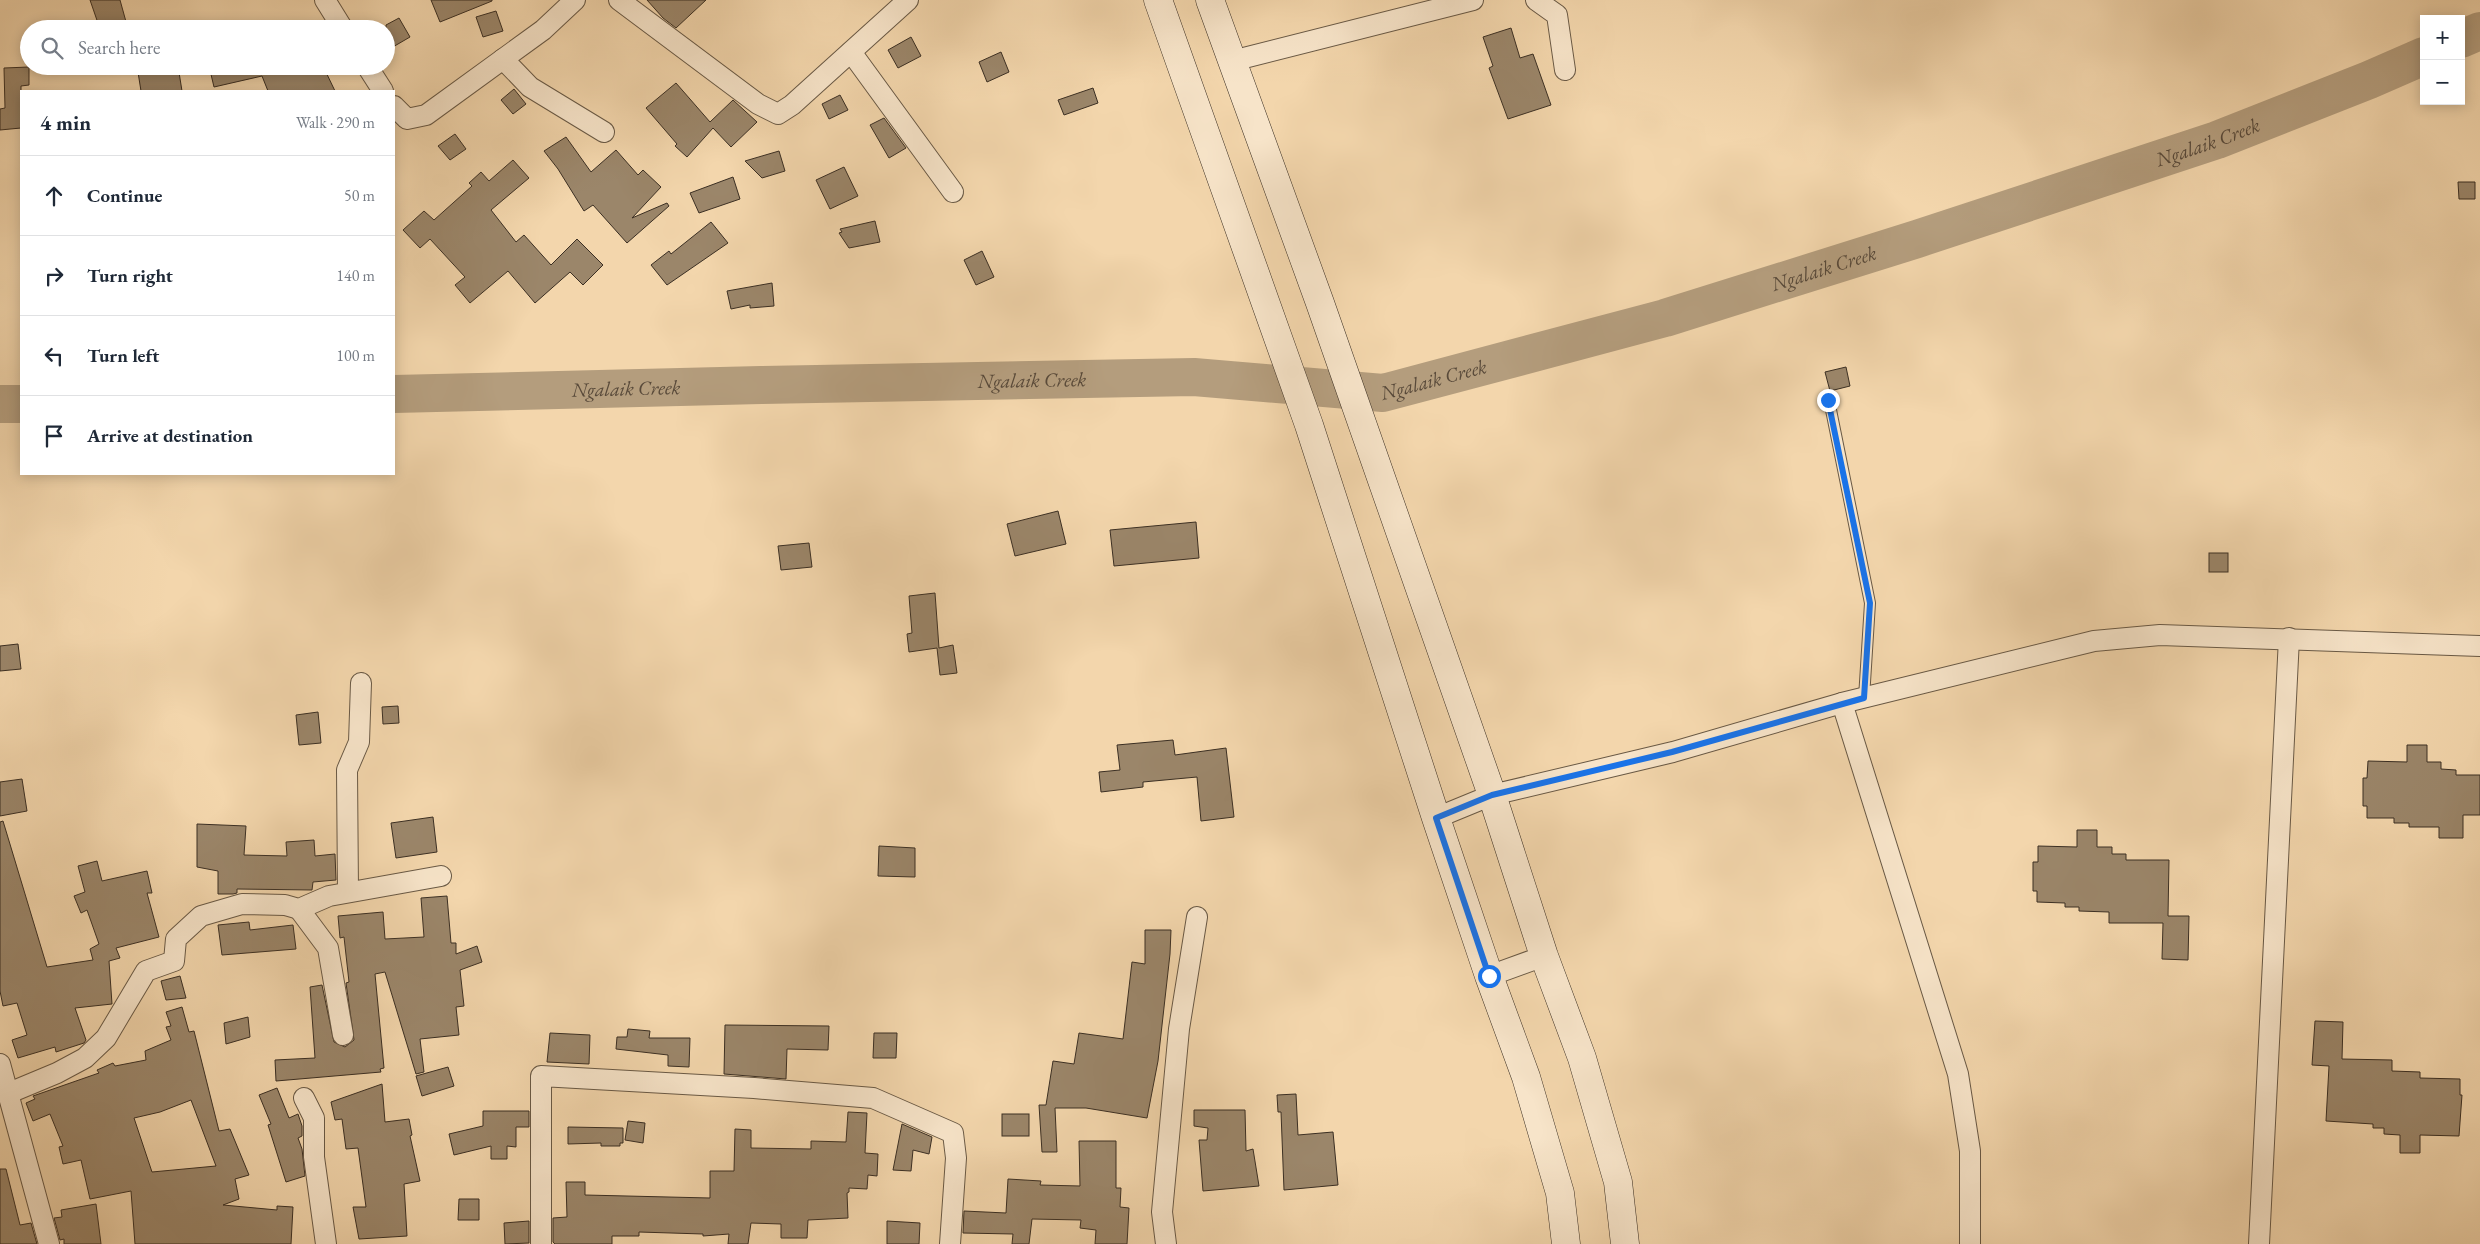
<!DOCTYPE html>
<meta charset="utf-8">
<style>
:root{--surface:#fff;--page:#f2f2f3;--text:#1f2937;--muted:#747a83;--line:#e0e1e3}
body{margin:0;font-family:"EB Garamond",serif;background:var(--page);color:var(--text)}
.controls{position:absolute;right:15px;top:15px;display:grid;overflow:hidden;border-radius:0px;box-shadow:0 2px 12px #0003}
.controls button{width:45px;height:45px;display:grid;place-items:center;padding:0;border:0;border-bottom:1px solid var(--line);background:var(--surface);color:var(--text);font:25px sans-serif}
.stop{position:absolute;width:15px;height:15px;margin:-11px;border:4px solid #1a73e8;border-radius:50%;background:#fff}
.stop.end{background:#1a73e8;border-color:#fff;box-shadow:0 1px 5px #0008}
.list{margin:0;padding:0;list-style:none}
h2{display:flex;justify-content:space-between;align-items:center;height:65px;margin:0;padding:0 20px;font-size:21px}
h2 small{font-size:16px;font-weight:400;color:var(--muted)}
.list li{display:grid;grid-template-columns:32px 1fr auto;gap:15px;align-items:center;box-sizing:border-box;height:80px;padding:0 20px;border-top:1px solid var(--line)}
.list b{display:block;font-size:19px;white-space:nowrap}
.list em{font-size:16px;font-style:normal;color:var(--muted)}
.icon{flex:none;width:28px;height:28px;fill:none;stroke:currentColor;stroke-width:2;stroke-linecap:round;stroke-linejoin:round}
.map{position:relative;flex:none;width:2480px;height:1244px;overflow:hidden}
.search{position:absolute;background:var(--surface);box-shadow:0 2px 12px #0003;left:20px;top:20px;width:375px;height:55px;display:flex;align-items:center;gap:12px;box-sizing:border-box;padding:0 18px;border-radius:28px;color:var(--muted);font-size:19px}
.panel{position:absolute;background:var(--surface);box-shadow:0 2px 12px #0003;left:20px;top:90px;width:375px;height:385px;border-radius:0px}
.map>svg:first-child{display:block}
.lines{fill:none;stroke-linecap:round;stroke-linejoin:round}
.river{stroke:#b49d7d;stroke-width:38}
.building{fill:#9b866a;stroke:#3b2f23;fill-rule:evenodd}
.service-casing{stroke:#695945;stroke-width:12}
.minor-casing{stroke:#695945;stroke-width:22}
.secondary-casing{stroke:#3b2f23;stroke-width:29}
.service{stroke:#f7e4c9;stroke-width:10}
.minor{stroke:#f7e4c9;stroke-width:20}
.secondary{stroke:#f7e4c9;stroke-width:28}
.route{stroke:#1a73e8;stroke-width:6}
.labels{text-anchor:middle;stroke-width:4;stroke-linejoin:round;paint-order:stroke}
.water-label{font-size:20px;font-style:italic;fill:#594a3a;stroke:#f7e4c9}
</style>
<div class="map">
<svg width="2480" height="1244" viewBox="0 0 2480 1244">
<rect width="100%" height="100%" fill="#f3d6ac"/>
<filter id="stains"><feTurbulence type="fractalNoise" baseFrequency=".004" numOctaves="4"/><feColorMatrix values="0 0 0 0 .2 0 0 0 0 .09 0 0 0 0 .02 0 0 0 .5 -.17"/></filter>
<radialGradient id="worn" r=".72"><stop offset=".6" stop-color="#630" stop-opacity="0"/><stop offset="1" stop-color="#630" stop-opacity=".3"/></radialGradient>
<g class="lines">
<g class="river">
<polyline points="2461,39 2480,31"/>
<path id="s1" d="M394,394l367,-9 433,-8 189,16 282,-75 252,-79 300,-99 152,-60 55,-24"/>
<polyline points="0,404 21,404"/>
</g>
</g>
<g class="building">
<polygon points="90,0 120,0 128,29 100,29"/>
<polygon points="431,0 492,0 492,1 440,22"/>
<polygon points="647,0 706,0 676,28 663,18"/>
<polygon points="496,11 503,31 483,37 476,17"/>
<polygon points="399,18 410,37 386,51 386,25"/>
<polygon points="1511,28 1520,58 1533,54 1551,105 1508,119 1489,68 1493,66 1483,37"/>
<polygon points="911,37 921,56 898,68 888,50"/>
<polygon points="1001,52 1009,72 987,82 979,62"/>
<polygon points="137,66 178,66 182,91 141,91"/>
<polygon points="209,66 323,66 335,91 268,91 262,76 214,87"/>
<polygon points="29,67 29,85 21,86 21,128 0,130 0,109 5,108 4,68"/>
<polygon points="676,83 710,122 733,100 757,122 731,147 713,128 687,157 675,146 677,144 646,108"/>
<polygon points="1093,88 1098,103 1064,115 1058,100"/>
<polygon points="514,89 526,104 513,114 501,100"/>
<polygon points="840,95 848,110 829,119 822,104"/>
<polygon points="884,118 906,148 889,158 870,125"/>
<polygon points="455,134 466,149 450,160 438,146"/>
<polygon points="566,137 591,172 616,150 638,175 643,170 661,187 632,218 667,203 669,206 627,243 593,205 584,211 558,169 544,151"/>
<polygon points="779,151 785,171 762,178 745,161"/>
<polygon points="513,160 529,178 491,210 516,242 524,235 551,265 577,239 603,265 583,285 570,272 535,303 508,271 470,303 455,285 465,277 430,239 420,248 403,230 424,211 434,220 472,186 469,183 481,172 489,181"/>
<polygon points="844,167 858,196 830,209 816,180"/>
<polygon points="733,177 740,199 699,213 690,193"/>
<polygon points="2458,182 2475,182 2475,199 2459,199"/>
<polygon points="875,221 880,242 849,248 839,233 842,232 840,229"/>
<polygon points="711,222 728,243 667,285 651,265 669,251 671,254"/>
<polygon points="982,251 994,277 976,285 964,260"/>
<polygon points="772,283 774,306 750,308 750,305 731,309 727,291"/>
<polygon points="1846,367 1850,386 1830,391 1825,372"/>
<polygon points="1058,511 1066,544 1015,556 1007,524"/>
<polygon points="1196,522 1199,558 1114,566 1110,530"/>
<polygon points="809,543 812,567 781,570 778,546"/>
<rect x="2209" y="553" width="19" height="19"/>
<polygon points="935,593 939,648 953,645 957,673 940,675 937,648 909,652 907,634 912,633 909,596"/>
<polygon points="18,644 21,669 0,671 0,646"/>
<polygon points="398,706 399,723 383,724 382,707"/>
<polygon points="318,712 321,743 299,745 296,715"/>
<polygon points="1173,740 1175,755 1226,748 1234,817 1201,821 1197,777 1143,782 1143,787 1101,792 1099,772 1120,770 1117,745"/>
<polygon points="2407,745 2427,745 2427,762 2441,762 2441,769 2456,770 2456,775 2480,775 2480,815 2463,815 2463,838 2439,838 2439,827 2409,827 2409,823 2394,823 2394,818 2367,818 2367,806 2363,806 2363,778 2367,778 2368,761 2407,762"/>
<polygon points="22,779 27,811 0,816 0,782"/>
<polygon points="433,817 437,852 396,858 391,823"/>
<polygon points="3,821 47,967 93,960 90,949 99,944 87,910 81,913 74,896 85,892 78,866 97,861 102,881 147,871 152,893 147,893 159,937 116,948 120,958 109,961 112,1004 75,1008 86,1040 84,1043 56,1052 55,1047 18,1058 12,1040 27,1035 17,1003 3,1006 0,991 0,822"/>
<polygon points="197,824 246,826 244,855 287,856 286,842 314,840 315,856 335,854 336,880 313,882 312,890 237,889 237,893 233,894 218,894 218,871 197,867"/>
<polygon points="2077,830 2097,830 2097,847 2112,847 2112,854 2126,854 2126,860 2169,860 2168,916 2189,916 2188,960 2162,959 2163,923 2109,923 2109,912 2079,911 2079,907 2065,907 2065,903 2037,902 2037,891 2033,891 2033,862 2038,862 2038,846 2077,847"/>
<polygon points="879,846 915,848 915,877 878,876"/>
<polygon points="447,896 451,943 456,943 456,954 477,946 482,962 460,970 464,1006 456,1007 459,1035 420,1039 424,1072 416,1074 385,972 375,974 384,1068 380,1069 381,1072 276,1081 275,1060 315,1058 310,987 322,985 334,1042 345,1047 354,1040 346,983 349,982 344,937 340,938 338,916 383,912 385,939 424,937 421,898"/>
<polygon points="249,922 250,930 293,925 296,949 222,955 218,925"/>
<polygon points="1145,930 1171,930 1170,954 1158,1061 1147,1118 1086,1108 1055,1108 1057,1152 1042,1152 1039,1105 1046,1105 1053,1061 1074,1064 1079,1033 1123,1039 1132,962 1145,964"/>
<polygon points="180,976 186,998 166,1000 161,981"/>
<path d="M182,1007l7,25 5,-1 25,100 11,-2 19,46 -14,4 4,20 -16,6 54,5v-4l16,1 -2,37h-156l-4,-53 -41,8 -9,-39 -18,4 -4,-17 4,-1 -13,-32 -17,7 -7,-18 9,-4 -2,-3 66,-23 -2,-3 16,-7 2,3 31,-6 -1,-9 26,-11 -5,-13 5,-1 -5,-14zM191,1100l25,66 -64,6 -18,-54 26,-6z"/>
<polygon points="248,1017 250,1037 226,1044 224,1023"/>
<polygon points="2315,1021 2343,1022 2342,1059 2392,1060 2392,1071 2420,1072 2420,1078 2460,1079 2460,1095 2462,1095 2459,1136 2420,1135 2420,1153 2400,1153 2400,1135 2384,1134 2384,1128 2373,1128 2373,1124 2326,1121 2329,1066 2312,1065"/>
<polygon points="725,1025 829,1026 828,1050 787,1049 786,1079 724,1074"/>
<polygon points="628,1029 650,1031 649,1038 690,1038 689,1067 668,1066 668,1055 616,1049 617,1037 627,1037"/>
<polygon points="550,1033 590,1035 589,1064 547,1062"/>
<polygon points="874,1033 897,1033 896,1058 873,1058"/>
<polygon points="448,1067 454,1086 422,1096 416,1076"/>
<polygon points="382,1084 385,1122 409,1119 412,1135 410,1136 420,1181 404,1184 407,1236 359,1239 353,1207 366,1207 358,1148 346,1149 342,1119 335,1120 331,1102"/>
<polygon points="277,1088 289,1118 298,1114 302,1126 302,1136 298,1138 302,1149 305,1176 286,1182 268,1125 271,1124 259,1095"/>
<polygon points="1296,1094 1298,1135 1333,1132 1338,1185 1284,1190 1281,1112 1278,1112 1277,1095"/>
<polygon points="1194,1110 1245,1110 1246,1151 1253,1149 1259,1186 1203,1191 1199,1140 1207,1140 1208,1128 1194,1126"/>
<polygon points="483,1111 529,1111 529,1127 516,1127 516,1147 507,1146 507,1159 491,1159 491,1146 454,1155 449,1134 483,1126"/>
<polygon points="848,1112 867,1113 865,1153 878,1154 877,1176 868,1175 867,1189 849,1188 849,1192 847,1193 848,1218 808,1220 807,1238 781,1238 781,1224 751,1223 748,1244 728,1244 729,1234 703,1236 703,1234 639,1232 639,1236 612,1236 612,1244 555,1244 553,1242 553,1218 567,1217 566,1182 585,1182 585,1195 710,1198 710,1171 734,1171 735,1129 751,1130 751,1148 811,1149 811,1141 846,1142"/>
<rect x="1002" y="1114" width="27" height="22"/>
<polygon points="628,1121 645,1123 643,1143 625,1140"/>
<polygon points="902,1124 932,1137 929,1154 913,1150 911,1171 893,1170"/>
<polygon points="568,1127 623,1128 623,1143 620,1143 620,1146 601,1146 601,1143 568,1144"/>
<polygon points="1079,1141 1116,1141 1116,1188 1121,1188 1120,1207 1129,1208 1127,1244 1095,1244 1096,1230 1080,1228 1081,1220 1032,1219 1029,1244 1012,1244 1013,1234 963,1233 964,1211 1006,1213 1008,1179 1041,1181 1040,1185 1080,1186"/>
<polygon points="0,1169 6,1169 20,1225 31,1223 37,1244 0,1244"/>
<polygon points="459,1199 479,1199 479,1220 458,1220"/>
<polygon points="96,1204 101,1244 64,1244 64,1239 60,1240 54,1218 62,1217 61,1210"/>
<polygon points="529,1221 529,1243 505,1244 504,1223"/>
<polygon points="887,1221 920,1223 919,1244 887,1244"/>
</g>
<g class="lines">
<defs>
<polyline id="service" points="1829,400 1870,603 1864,698"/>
<g id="minor">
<polyline points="325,0 343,29"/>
<polyline points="619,0 758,104 778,114 792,105 908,0"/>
<polyline points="1536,0 1557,15 1565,70"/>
<polyline points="851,52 953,192"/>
<polyline points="503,59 530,87 604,132"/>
<polyline points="1232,61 1473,0"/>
<polyline points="367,66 383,91"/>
<polyline points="394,106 407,119 426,115 543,30 575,0"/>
<polyline points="1842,703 1958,1074 1970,1151 1970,1244"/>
<polyline points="1436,818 1492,795 1673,752 1842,703 2094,641 2160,635 2480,646"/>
<polyline points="348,892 347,770 359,742 361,683"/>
<polyline points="299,909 328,948 343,1035"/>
<polyline points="1489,976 1544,956"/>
<polyline points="0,1064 49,1244"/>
<polyline points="9,1093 57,1073 85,1058 106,1038 146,971 174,961 176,939 201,916 242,904 285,905 299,909 329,896 441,876"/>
<polyline points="304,1098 314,1118 314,1157 326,1244"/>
<polyline points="541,1244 541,1076 754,1088 873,1098 953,1133 956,1158 950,1244"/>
<polyline points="1166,1244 1162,1212 1179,1029 1197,917"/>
<polyline points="2259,1244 2289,638"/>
</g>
<g id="secondary">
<polyline points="1158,0 1309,425 1436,818 1489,976 1526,1077 1560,1193 1566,1244"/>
<polyline points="1210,0 1320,303 1492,795 1544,956 1582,1058 1618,1182 1625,1244"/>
</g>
</defs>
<use href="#service" class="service-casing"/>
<use href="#minor" class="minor-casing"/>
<use href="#secondary" class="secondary-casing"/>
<use href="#service" class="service"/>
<use href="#minor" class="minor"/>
<use href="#secondary" class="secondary"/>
</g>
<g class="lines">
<polyline class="route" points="1489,976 1436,818 1492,795 1672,752 1864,698 1870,603 1828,400"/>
</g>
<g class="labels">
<g class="water-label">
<text dy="7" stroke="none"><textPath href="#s1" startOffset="1852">Ngalaik Creek</textPath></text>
<text dy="7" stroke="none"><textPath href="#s1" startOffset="1448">Ngalaik Creek</textPath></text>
<text dy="7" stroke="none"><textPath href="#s1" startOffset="1042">Ngalaik Creek</textPath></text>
<text dy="7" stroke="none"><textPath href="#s1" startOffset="638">Ngalaik Creek</textPath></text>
<text dy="7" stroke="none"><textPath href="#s1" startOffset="232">Ngalaik Creek</textPath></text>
</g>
</g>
<rect width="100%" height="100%" filter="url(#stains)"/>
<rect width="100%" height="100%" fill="url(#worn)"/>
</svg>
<div class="controls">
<button>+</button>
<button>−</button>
</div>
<div class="stop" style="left:1489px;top:976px"></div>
<div class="stop end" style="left:1828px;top:400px"></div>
<div class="search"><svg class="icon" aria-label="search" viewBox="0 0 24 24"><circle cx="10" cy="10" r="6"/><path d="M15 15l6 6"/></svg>Search here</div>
<section class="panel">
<h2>4 min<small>Walk · 290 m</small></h2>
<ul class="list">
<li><svg class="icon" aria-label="ahead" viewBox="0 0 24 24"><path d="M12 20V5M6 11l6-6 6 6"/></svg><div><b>Continue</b></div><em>50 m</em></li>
<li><svg class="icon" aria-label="right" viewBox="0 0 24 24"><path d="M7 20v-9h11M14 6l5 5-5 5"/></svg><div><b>Turn right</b></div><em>140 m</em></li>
<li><svg class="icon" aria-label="left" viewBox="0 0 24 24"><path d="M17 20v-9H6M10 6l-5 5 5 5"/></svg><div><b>Turn left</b></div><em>100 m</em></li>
<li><svg class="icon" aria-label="arrive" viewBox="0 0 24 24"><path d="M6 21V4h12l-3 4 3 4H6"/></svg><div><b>Arrive at destination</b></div></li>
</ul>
</section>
</div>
